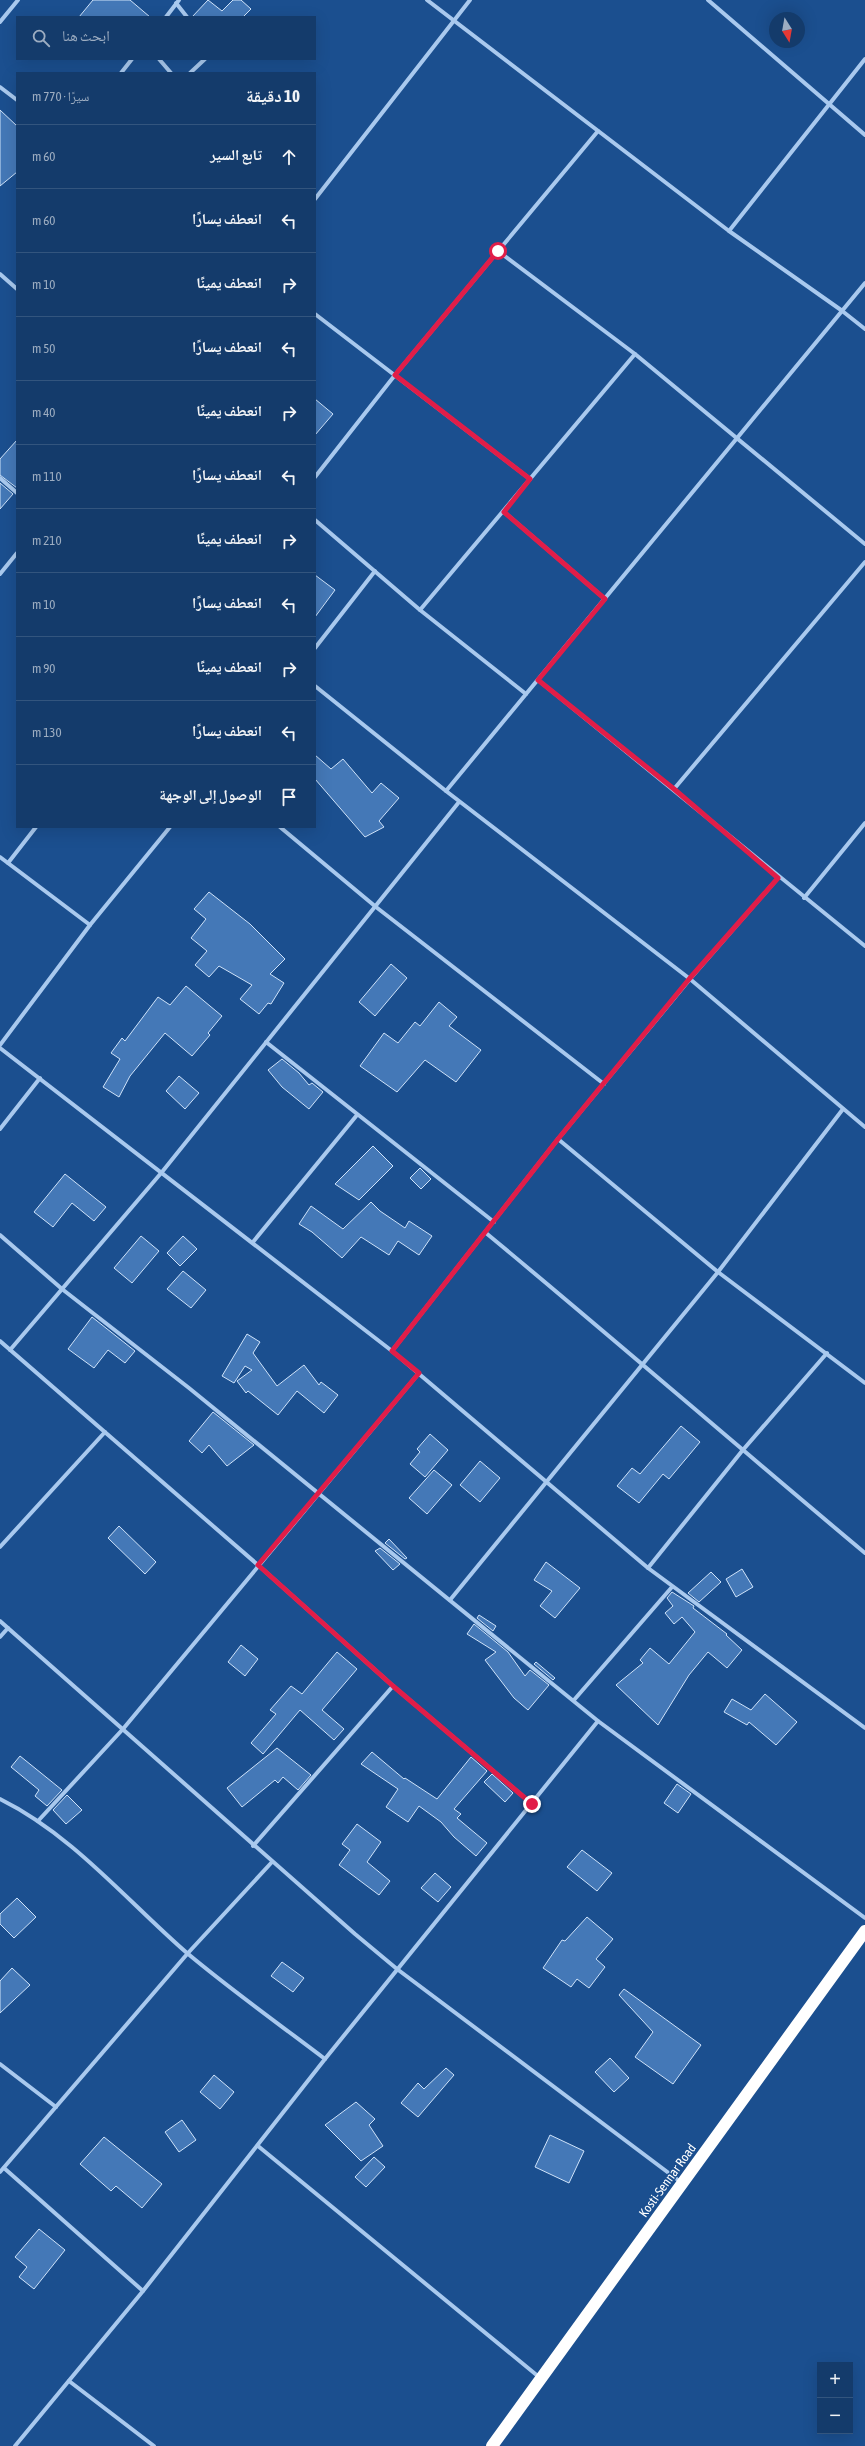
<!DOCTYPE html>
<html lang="ar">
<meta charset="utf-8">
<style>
:root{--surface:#143b6b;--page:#214673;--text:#f1f3f6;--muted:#9dadc1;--line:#33557e}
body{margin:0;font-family:"Asap Condensed","Noto Naskh Arabic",sans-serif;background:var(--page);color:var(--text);direction:rtl}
.controls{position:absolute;right:12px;bottom:12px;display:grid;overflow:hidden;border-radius:0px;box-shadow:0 4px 16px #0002}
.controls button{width:36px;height:36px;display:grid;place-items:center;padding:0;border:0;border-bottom:1px solid var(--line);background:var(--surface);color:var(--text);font:20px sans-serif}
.compass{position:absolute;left:769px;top:12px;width:36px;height:36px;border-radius:50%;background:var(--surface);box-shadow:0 4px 16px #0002;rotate:169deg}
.stop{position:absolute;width:12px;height:12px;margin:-9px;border:3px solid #e11d48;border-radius:50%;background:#fff}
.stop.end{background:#e11d48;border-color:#fff;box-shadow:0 1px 4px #0008}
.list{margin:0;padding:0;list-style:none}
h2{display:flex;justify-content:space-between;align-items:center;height:52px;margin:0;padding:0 16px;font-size:17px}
h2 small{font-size:13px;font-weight:400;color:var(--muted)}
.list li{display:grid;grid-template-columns:26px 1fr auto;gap:12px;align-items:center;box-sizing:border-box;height:64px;padding:0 16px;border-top:1px solid var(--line)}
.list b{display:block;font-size:15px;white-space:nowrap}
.list em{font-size:13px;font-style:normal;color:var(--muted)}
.icon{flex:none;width:22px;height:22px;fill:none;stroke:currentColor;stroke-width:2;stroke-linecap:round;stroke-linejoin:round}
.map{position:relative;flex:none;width:865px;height:2446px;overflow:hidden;direction:ltr}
.search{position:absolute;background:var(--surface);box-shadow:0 4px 16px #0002;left:16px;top:16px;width:300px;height:44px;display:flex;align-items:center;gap:10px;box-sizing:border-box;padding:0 14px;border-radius:0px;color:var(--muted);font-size:15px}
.panel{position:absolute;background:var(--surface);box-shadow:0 4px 16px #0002;left:16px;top:72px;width:300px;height:756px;border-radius:0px;direction:rtl}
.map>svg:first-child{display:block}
.building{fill:#4478b7;stroke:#cfe3fa}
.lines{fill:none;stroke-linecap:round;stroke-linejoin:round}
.street{stroke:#a9c9ee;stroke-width:4}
.highway{stroke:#fff;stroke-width:12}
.route{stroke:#e11d48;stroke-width:5}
.labels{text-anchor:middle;stroke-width:3;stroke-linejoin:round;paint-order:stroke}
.street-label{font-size:13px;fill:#fff;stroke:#1b4f8f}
</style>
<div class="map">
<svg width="865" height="2446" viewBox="0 0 865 2446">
<rect width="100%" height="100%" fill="#1b4f8f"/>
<g class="building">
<polygon points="93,0 130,0 150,17 79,17"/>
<polygon points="208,0 222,11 233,0 241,0 251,9 243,17 192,17"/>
<polygon points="0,110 17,126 17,172 0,186"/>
<polygon points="315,399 333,414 315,435"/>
<polygon points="17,440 17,488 0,475 0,459"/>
<polygon points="0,483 13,494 0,509"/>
<polygon points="315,575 335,590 315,617"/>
<polygon points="315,755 331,769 343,759 372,793 381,783 399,798 379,821 384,827 365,837 315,779"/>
<polygon points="209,892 250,924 285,959 270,974 284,983 271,1004 268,1003 259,1014 240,999 252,985 219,966 209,977 195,965 207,951 191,938 206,919 194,909"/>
<polygon points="391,964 407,978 375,1016 359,1002"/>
<polygon points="186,986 222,1016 208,1033 210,1035 192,1056 165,1033 130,1076 119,1097 103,1087 120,1059 111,1053 122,1038 125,1041 158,997 170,1005"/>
<polygon points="439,1002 457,1017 449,1026 481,1050 456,1082 425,1060 397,1092 360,1066 384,1033 398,1043 415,1022 420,1026"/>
<polygon points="282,1059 299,1073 309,1085 312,1083 323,1092 309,1109 282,1087 268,1070"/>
<polygon points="179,1076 199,1093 185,1109 166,1091"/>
<polygon points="373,1146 393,1166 359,1200 335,1184"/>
<polygon points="420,1168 431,1179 421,1189 410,1178"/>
<polygon points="65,1174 106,1207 94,1221 72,1203 53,1227 34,1212"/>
<polygon points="371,1202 380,1211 405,1228 409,1221 432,1236 419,1255 398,1241 389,1255 361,1237 342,1258 312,1232 299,1224 311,1206 343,1229"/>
<polygon points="141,1236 159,1251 132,1283 114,1268"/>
<polygon points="183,1236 197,1249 180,1266 167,1253"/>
<polygon points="183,1271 206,1290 191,1308 167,1289"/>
<polygon points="92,1317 135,1351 125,1363 108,1350 94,1368 68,1349"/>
<polygon points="247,1334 260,1342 253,1353 277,1386 304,1365 319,1385 321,1382 338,1395 324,1413 297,1391 278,1415 248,1391 246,1393 237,1381 252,1370 245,1366 234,1383 222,1376"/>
<polygon points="213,1412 254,1445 227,1466 209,1445 202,1453 189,1441"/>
<polygon points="681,1426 700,1442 669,1479 663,1474 639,1503 617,1486 632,1468 640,1474"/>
<polygon points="430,1434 448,1450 425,1477 410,1464 420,1452 417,1449"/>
<polygon points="480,1461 500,1478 480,1502 460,1485"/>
<polygon points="434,1470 452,1485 427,1514 409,1498"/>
<polygon points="119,1526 156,1562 145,1574 108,1538"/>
<polygon points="389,1539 407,1558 405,1559 385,1543"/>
<polygon points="380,1548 400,1564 393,1570 375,1551"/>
<polygon points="546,1562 580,1588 555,1618 540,1606 552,1591 534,1580"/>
<polygon points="742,1569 753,1587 736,1597 726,1579"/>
<polygon points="711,1572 721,1582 699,1602 688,1593"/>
<polygon points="672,1592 694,1606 693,1608 727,1634 726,1635 742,1650 727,1668 708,1652 689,1675 658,1725 616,1685 643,1663 640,1660 650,1648 669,1664 695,1632 682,1617 674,1624 665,1613 673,1606 667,1598"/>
<polygon points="479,1615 496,1626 493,1631 477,1618"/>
<polygon points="474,1624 508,1652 525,1676 530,1670 549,1685 528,1710 514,1698 485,1660 496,1652 467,1634"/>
<polygon points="241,1645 258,1659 245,1676 228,1662"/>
<polygon points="337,1652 357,1669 322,1710 344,1729 334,1740 300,1710 263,1754 251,1743 276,1714 270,1710 291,1686 302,1694"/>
<polygon points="536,1662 555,1678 553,1680 534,1664"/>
<polygon points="765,1694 797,1722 776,1745 749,1722 747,1725 724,1712 732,1699 751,1710"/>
<polygon points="277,1748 311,1775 298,1790 283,1777 278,1783 275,1780 242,1807 227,1788"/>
<polygon points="372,1752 404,1779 405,1778 437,1799 471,1757 487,1771 454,1809 461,1814 457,1818 487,1843 476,1856 454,1837 441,1822 419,1806 408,1822 386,1807 398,1789 361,1764"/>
<polygon points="20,1756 62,1790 47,1806 35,1796 39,1790 11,1767"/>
<polygon points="492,1774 513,1793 505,1802 484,1782"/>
<polygon points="677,1784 691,1794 678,1813 664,1803"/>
<polygon points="67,1795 82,1810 66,1824 53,1810"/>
<polygon points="357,1824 381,1842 367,1862 390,1881 379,1895 339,1865 350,1850 342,1844"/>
<polygon points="582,1850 612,1873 597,1891 567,1867"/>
<polygon points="435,1873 451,1887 438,1902 421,1888"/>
<polygon points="17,1898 36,1917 14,1938 0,1924 0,1914"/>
<polygon points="587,1917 613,1939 596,1959 605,1967 589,1988 577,1979 571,1987 543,1968 562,1940 565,1941"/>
<polygon points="282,1962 304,1978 293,1992 271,1976"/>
<polygon points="12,1968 30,1985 0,2013 0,1981"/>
<polygon points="624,1989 701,2045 673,2084 635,2057 653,2032 619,1995"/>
<polygon points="610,2058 629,2078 614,2092 595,2072"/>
<polygon points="446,2068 454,2075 418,2117 401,2103 418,2083 424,2089"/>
<polygon points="214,2075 234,2092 220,2109 200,2092"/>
<polygon points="356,2102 375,2119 369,2125 383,2146 361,2161 325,2125"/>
<polygon points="182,2120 196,2140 179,2152 165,2132"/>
<polygon points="550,2135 584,2151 569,2183 535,2167"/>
<polygon points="104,2137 162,2184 142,2208 116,2186 111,2191 80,2164"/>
<polygon points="374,2157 385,2167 366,2187 355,2177"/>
<polygon points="39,2229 65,2250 34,2289 19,2277 27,2267 15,2257"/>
</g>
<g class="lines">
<g class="street">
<polyline points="427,0 729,231 841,310 865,329"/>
<polyline points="708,0 865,135"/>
<polyline points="176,3 187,17"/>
<polyline points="166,17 179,0"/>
<polyline points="0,22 18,0"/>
<polyline points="159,59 171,73"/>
<polyline points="121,73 132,59"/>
<polyline points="190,73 205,59"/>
<polyline points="0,87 17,100"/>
<polyline points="315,199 470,0"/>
<polyline points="729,231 865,59"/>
<polyline points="498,251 635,354 865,544"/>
<polyline points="0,274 17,289"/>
<polyline points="315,314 530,479"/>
<polyline points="315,477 395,375 598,131"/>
<polyline points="0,478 17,493"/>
<polyline points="504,512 605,599"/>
<polyline points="315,520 420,610 526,694"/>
<polyline points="0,574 17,553"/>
<polyline points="420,610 635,354"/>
<polyline points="315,648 375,571"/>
<polyline points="538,680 865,946"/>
<polyline points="315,686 446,791 690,979 865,1127"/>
<polyline points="674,789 865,562"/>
<polyline points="446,791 865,283"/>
<polyline points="280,827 376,907 604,1084"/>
<polyline points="0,857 90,925"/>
<polyline points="8,863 36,827"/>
<polyline points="804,898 865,823"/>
<polyline points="266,1042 494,1222"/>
<polyline points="0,1045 90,925 170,827"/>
<polyline points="0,1048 392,1351 648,1568 865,1728"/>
<polyline points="0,1129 40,1078"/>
<polyline points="558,1139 718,1272 865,1383"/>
<path d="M486,1233c127,105 252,214 379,320"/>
<polyline points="0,1235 62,1289 189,1388 598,1721 865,1918"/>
<polyline points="253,1242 357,1115"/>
<polyline points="0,1341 258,1565 393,1686 532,1804"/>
<polyline points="10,1350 162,1172 459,802"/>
<polyline points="392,1351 558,1139 690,979 778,878"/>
<polyline points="0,1547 105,1432"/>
<polyline points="648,1568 742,1451 827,1353"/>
<polyline points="450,1600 718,1272 843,1109"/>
<polyline points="0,1621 355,1934 397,1969 682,2183"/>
<polyline points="0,1637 8,1628"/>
<polyline points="574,1700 672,1587"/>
<path d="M0,1799c73,36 127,102 187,154 44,37 92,71 138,106"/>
<polyline points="38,1821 123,1729 419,1373"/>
<polyline points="253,1846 393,1686"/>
<polyline points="0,2064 56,2107"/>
<polyline points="258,2146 539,2377"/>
<polyline points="4,2168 143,2291"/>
<polyline points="0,2172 188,1953 272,1862"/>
<polyline points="69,2381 154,2446"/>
<polyline points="15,2446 143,2291 325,2059 598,1721"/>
</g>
<polyline class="highway" points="492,2446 865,1931"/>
</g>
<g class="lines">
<polyline class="route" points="498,251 395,375 530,479 504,512 605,599 538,680 674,789 778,878 690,978 558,1139 392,1351 419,1373 258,1565 393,1686 532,1804"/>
</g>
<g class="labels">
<g class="street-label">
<text transform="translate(667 2180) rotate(-54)" y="5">Kosti-Sennar Road</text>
</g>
</g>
</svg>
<div class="controls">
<button>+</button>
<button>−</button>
</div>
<svg class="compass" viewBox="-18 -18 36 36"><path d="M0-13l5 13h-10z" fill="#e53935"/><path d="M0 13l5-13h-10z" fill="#9dadc1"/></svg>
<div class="stop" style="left:498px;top:251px"></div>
<div class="stop end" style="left:532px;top:1804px"></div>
<div class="search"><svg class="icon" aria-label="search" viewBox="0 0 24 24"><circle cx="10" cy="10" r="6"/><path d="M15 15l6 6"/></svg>ابحث هنا</div>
<section class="panel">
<h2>10 دقيقة<small>سيرًا · 770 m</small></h2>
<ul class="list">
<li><svg class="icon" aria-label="ahead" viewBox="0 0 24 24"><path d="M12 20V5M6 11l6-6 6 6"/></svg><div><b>تابع السير</b></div><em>60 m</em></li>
<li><svg class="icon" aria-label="left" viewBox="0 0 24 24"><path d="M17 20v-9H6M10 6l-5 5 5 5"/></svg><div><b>انعطف يسارًا</b></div><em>60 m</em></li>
<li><svg class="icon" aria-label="right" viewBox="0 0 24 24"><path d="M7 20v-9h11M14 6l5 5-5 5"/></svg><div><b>انعطف يمينًا</b></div><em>10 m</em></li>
<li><svg class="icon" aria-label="left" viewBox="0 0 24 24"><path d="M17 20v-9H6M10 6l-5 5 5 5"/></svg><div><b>انعطف يسارًا</b></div><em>50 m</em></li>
<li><svg class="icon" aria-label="right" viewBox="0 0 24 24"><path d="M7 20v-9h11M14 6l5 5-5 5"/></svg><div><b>انعطف يمينًا</b></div><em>40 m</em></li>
<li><svg class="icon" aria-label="left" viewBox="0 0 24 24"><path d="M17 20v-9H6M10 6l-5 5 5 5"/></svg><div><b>انعطف يسارًا</b></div><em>110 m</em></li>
<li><svg class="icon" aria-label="right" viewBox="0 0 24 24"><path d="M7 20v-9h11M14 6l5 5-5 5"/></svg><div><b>انعطف يمينًا</b></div><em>210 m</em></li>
<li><svg class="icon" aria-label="left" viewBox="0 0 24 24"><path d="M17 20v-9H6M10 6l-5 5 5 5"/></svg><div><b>انعطف يسارًا</b></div><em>10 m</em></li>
<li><svg class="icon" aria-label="right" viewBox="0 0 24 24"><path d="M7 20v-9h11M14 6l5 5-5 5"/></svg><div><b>انعطف يمينًا</b></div><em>90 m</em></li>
<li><svg class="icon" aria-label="left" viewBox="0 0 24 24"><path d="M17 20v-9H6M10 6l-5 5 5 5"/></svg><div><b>انعطف يسارًا</b></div><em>130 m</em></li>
<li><svg class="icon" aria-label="arrive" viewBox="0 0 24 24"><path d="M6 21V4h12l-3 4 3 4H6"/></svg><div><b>الوصول إلى الوجهة</b></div></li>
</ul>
</section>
</div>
